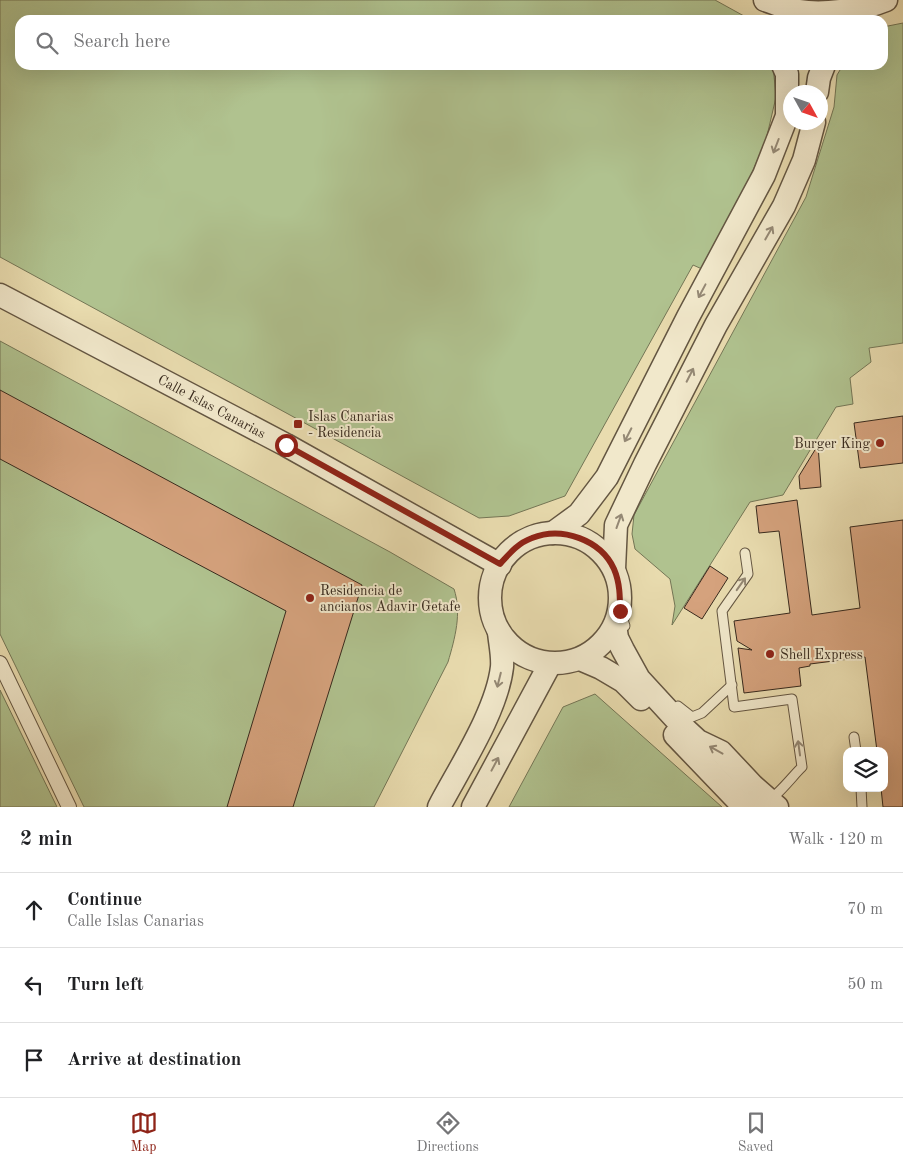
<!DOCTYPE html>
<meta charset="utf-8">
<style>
:root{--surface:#fff;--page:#f2f2f2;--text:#202124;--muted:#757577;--line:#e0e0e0;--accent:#8f2418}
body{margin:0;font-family:"Old Standard TT",serif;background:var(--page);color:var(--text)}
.controls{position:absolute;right:15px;bottom:15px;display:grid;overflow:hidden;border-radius:10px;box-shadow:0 5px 20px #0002}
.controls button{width:45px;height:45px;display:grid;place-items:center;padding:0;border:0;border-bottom:1px solid var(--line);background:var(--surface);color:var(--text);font:25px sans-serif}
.compass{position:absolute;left:783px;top:85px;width:45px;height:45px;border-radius:50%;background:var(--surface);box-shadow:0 5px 20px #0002;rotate:130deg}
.stop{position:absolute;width:15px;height:15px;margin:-11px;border:4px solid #8f2418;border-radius:50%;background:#fff}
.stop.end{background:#8f2418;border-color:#fff;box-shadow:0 1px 5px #0008}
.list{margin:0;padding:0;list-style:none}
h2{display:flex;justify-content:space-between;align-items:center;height:65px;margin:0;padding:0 20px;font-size:21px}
h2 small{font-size:16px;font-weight:400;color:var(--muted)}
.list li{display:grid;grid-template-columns:32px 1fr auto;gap:15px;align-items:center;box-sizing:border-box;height:75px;padding:0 20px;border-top:1px solid var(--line)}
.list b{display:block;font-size:19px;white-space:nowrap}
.list p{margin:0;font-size:16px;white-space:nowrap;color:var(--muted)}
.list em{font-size:16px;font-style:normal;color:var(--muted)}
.icon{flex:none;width:28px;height:28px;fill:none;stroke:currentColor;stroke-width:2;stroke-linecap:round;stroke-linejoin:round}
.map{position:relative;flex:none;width:903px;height:807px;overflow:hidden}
.search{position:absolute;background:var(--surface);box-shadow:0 5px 20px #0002;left:15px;right:15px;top:15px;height:55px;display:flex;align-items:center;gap:12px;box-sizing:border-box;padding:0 18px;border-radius:15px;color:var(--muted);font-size:19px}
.sheet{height:290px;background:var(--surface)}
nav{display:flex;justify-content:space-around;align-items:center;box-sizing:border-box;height:70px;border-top:1px solid var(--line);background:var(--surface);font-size:14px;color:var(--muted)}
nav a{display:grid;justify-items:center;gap:2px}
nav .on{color:var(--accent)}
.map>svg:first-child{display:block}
.green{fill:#b0c28f;stroke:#747656}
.building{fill:#d5a27d;stroke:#37291d}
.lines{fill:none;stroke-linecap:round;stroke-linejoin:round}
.service-casing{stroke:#645642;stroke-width:11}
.pedestrian-casing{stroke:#645642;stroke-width:16}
.tertiary-casing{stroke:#645642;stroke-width:25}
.service{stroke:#f1e8cb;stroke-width:9}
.pedestrian{stroke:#f1e8cb;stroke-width:14}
.tertiary{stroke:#f1e8cb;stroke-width:22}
.oneway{stroke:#948874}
.route{stroke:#8f2418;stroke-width:6}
.poi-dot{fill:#8f2418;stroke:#f1e8cb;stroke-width:2}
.labels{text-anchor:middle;stroke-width:4;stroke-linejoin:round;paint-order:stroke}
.street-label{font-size:14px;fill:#37291d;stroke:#f1e8cb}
.poi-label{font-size:14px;fill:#37291d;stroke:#f1e8cb;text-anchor:start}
</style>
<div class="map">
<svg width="903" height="807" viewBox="0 0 903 807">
<rect width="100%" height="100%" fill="#e9dcaf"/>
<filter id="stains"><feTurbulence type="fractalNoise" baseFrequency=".004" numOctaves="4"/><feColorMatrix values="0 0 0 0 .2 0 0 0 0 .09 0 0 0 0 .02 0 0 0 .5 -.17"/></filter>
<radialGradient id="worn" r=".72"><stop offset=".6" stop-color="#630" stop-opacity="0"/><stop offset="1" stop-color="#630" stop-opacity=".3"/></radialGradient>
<g class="green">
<polygon points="0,0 715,0 744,16 747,20 20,20 20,65 773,65 776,97 766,140 742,196 702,269 693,265 565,496 509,516 479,518 0,257"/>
<polygon points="903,23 903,343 869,348 871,362 850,378 853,404 836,407 783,495 750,502 672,625 675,606 670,579 635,549 632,534 634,515 806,197 834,107 837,75 843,65 883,65 883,27"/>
<path d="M0,341l390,211 64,37c8,24 1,49 -6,73l-74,145h-290l-84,-173z"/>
<polygon points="0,690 57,807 0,807"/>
<polygon points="595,694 722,807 509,807 563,707"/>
</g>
<g class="building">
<polygon points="0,390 362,585 293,807 227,807 286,611 0,459"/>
<polygon points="903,416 903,463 860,468 854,423"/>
<polygon points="818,445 821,487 800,489 799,476"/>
<polygon points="797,500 812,615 860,608 850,527 903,520 903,807 883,807 881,788 884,788 884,751 877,751 865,657 810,664 810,666 799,668 801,686 744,693 738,648 752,650 737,641 734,621 790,613 779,531 759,533 756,506"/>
<polygon points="710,566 728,578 702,619 684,608"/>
</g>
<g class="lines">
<defs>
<g id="service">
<path d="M745,553l3,21 -26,37 12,96 58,-8 10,68c-10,9 -31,39 -44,37 -5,0 -9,-6 -12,-9"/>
<polyline points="620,611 625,626"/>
<polyline points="678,706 692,717 702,713 732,685"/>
<polyline points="854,737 856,751"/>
<polyline points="861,788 862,807"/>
</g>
<polyline id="pedestrian" points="0,663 69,807"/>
<g id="tertiary">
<path d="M765,0c9,3 19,7 29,10 26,6 68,0 92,-10"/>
<polyline points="817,92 819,78 824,65"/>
<polyline points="0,295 286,445 500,565"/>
<polyline points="553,533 579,514 607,477 688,317 764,175 787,116 787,74 783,65"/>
<circle cx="555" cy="598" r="65"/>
<polyline points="614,569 616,525 645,464 716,325 784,206 804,160 814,122"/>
<polyline points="615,625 617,638 623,650 639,679 685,729 698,741 721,752 753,786 777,807"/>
<polyline points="580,659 601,668 623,681 641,699"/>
<polyline points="675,735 744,807"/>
<path d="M439,807c21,-40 58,-96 63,-140 1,-11 -2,-24 -3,-35"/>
<polyline points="473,807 550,664"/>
</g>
</defs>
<use href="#service" class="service-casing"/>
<use href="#pedestrian" class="pedestrian-casing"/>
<use href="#tertiary" class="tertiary-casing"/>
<use href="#service" class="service"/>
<use href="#pedestrian" class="pedestrian"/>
<use href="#tertiary" class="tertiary"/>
</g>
<defs><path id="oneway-shaft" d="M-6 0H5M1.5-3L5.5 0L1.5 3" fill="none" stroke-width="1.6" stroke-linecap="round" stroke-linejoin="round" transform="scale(1.25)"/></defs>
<g class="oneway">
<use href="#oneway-shaft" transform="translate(776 146) rotate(111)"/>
<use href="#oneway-shaft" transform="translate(769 233) rotate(-60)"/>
<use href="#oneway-shaft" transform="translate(702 291) rotate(118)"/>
<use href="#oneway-shaft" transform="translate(690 375) rotate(-63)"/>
<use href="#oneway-shaft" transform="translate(628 435) rotate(117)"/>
<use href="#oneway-shaft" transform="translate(619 521) rotate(-70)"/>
<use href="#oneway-shaft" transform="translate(741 584) rotate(-55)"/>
<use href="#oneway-shaft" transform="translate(499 680) rotate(104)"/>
<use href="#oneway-shaft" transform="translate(799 748) rotate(-98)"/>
<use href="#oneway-shaft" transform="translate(716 750) rotate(-151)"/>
<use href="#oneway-shaft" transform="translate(495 764) rotate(-62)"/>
</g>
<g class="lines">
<path class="route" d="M286,445l214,119c9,-10 18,-21 32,-26 30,-12 69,2 82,31 6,14 6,28 6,42"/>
</g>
<g class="poi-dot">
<rect x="293" y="419" width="10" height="10" rx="2.5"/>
<circle cx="880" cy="443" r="5"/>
<circle cx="310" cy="598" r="5"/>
<circle cx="770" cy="654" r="5"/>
</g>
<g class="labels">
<g class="street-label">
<text transform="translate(212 406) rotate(28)" y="5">Calle Islas Canarias</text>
</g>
<g class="poi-label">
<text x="308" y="421">Islas Canarias<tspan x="308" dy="16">- Residencia</tspan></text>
<text x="870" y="448" text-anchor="end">Burger King</text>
<text x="320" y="595">Residencia de<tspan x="320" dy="16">ancianos Adavir Getafe</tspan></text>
<text x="780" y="659">Shell Express</text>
</g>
</g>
<rect width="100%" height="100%" filter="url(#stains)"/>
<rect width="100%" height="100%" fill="url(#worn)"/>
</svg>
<div class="controls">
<button><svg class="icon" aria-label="layers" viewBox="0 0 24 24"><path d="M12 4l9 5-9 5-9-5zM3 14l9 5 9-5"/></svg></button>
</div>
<svg class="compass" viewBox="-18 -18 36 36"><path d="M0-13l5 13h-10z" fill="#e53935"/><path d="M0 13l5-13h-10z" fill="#757577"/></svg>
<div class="stop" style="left:286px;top:445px"></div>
<div class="stop end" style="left:620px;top:611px"></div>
<div class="search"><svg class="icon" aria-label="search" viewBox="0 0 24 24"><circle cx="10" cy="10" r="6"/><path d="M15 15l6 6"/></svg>Search here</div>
</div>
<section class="sheet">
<h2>2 min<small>Walk · 120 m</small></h2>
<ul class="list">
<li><svg class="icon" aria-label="ahead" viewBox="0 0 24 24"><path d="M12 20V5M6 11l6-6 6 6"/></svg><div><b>Continue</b><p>Calle Islas Canarias</p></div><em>70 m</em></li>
<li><svg class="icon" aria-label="left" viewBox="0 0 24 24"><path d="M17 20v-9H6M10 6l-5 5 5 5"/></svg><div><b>Turn left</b></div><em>50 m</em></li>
<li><svg class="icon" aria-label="arrive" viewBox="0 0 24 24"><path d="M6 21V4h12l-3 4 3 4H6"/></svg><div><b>Arrive at destination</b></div></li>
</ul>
</section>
<nav>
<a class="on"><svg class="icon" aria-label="map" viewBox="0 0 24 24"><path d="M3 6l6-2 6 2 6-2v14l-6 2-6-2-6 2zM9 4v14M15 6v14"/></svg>Map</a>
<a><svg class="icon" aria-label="directions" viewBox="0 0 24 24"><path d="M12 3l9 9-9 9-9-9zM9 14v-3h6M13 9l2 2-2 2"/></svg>Directions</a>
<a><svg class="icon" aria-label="saved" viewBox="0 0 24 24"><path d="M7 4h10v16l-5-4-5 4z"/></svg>Saved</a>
</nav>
